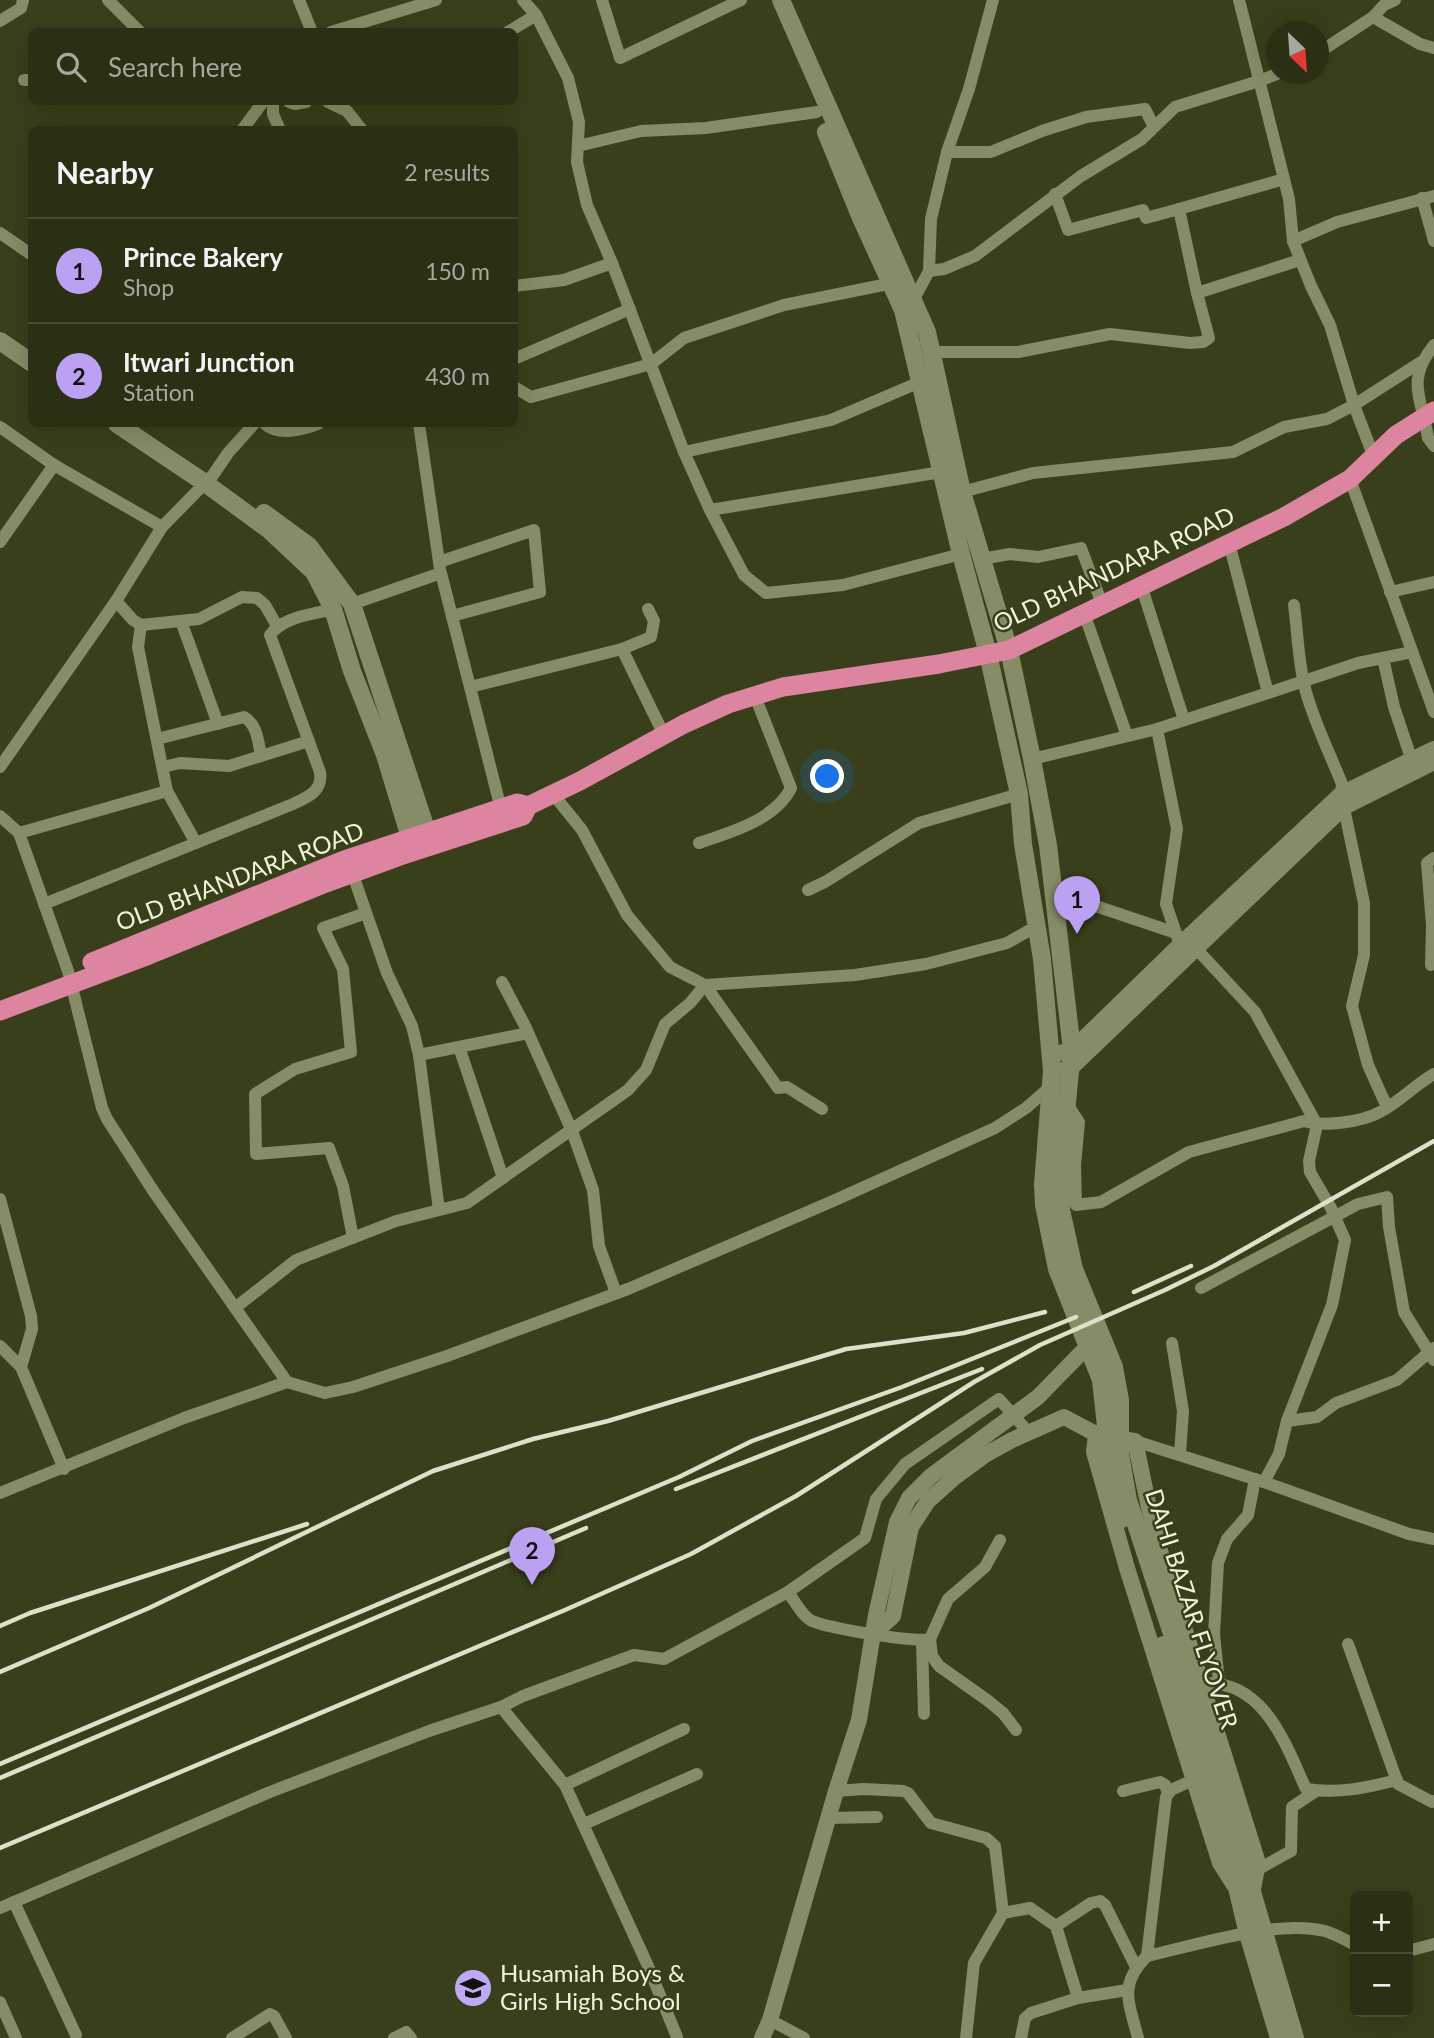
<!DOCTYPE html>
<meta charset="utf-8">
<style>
:root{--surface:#2b2f14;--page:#373b22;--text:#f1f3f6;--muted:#a6a9a0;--line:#474a34;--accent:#bca0f2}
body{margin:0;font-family:Lato,sans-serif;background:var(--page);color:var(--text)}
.controls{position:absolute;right:21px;bottom:21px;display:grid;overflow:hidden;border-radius:10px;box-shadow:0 7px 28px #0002}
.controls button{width:63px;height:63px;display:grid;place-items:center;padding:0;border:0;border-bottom:2px solid var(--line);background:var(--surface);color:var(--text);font:35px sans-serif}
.compass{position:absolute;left:1266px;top:21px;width:63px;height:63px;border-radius:50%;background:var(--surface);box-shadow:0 7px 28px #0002;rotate:155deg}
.you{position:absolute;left:828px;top:777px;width:24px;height:24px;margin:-18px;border:5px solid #fff;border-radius:50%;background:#1a73e8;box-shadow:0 0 0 10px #1a73e833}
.badge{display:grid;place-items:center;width:46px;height:46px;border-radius:50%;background:var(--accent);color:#111;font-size:23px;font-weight:700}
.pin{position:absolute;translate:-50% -58px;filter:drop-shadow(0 2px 4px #0008)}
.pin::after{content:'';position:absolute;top:37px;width:24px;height:21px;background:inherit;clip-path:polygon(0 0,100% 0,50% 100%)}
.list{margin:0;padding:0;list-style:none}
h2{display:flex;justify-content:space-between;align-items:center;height:91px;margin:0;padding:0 28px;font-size:30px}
h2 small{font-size:23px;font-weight:400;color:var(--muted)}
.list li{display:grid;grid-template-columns:46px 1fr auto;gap:21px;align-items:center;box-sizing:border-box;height:105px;padding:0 28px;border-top:2px solid var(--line)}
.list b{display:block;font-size:26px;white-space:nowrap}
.list p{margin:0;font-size:23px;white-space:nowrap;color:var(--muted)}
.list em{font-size:23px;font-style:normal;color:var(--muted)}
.icon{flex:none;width:38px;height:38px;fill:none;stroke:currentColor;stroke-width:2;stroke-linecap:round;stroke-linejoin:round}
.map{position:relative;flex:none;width:1434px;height:2038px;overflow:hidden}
.search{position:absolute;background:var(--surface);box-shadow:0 7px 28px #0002;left:28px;top:28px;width:490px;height:77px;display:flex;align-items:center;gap:18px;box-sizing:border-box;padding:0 24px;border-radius:10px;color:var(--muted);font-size:26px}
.panel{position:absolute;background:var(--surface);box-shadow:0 7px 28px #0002;left:28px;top:126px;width:490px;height:301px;border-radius:10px}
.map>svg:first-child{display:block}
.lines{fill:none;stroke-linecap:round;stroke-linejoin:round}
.minor{stroke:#858c66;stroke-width:12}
.tertiary{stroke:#858c66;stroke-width:16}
.secondary{stroke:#858c66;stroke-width:18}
.trunk{stroke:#dd85a0;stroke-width:19}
.rail{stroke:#dde1ca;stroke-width:4.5}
.labels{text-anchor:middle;stroke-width:5;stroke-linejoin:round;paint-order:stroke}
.street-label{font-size:24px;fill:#eff3de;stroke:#393f1b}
.poi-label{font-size:24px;fill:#eff3de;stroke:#393f1b;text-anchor:start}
</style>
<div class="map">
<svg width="1434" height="2038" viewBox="0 0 1434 2038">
<rect width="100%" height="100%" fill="#393f1b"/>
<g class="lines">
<g class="minor">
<polyline points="108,0 140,32"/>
<polyline points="299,0 312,32"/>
<polyline points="523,0 536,15 568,78 579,122 577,162 587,205 612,263 684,452 710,510 744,575 766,593 843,585 961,554"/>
<polyline points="602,0 620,58 741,0"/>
<polyline points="1239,0 1289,199 1293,241 1311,286 1330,325 1354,405 1373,455"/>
<polyline points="1373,17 1420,44 1434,48"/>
<polyline points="0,21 21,8 23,0"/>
<polyline points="331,32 436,0"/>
<polyline points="508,32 536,15"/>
<polyline points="1318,53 1373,17 1384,5 1395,0"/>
<polyline points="24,80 32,80"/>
<polyline points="273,102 273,114 280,130"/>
<polyline points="289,102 295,104 306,102"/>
<polyline points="328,102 347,111 362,130"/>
<polyline points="242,130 263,102"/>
<polyline points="578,146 641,131 706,128 817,112"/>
<polyline points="947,152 991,152 1042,131 1086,117 1145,109 1154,127"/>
<polyline points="1055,194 1068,230 1143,210 1146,218 1179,209 1197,293 1300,260"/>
<polyline points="1422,198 1434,241"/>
<polyline points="1179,209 1284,179"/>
<polyline points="0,233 32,255"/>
<polyline points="1293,241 1337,222 1434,196"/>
<polyline points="929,271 944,269 975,256 1081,176 1142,139 1175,107 1259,81 1277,74"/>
<polyline points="514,286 564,280 612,263"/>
<polyline points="914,299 929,271 931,219 947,152 969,89 993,0"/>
<path d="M1434,345c-29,36 -12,53 -6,93l6,8"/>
<polyline points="933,352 1018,352 1110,334 1190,343 1203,342 1209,338 1197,293"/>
<polyline points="514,359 630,309"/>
<polyline points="514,387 531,397 651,364 684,338 784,305 893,283"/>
<path d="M265,424c13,12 38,6 53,0"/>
<polyline points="419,424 440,569"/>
<polyline points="0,427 54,465 162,527"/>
<polyline points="684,452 831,420 920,382"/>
<polyline points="1350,479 1434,712"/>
<polyline points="962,492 1033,473 1233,452 1284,427 1327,419 1354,405 1421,362"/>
<polyline points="710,510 941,472"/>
<polyline points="0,542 54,465"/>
<polyline points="981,559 1010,554 1038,557 1081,548 1102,604"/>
<polyline points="439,562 534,530 540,592 452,616"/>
<polyline points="1141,585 1184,720"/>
<polyline points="1390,592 1434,582"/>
<polyline points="116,601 133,620 141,625 199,619 242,597 257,598 265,605 277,626"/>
<polyline points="352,604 441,573 501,809"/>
<path d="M1294,605c4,30 4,58 12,87 9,32 24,62 36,92l-1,10 23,109v52l-12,51 16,59 19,42"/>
<polyline points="648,609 654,621 651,637 622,649 664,735"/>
<polyline points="1084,613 1127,736"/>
<polyline points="181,621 218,724"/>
<polyline points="141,625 138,647 167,791 196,843"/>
<polyline points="1383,658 1394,707 1411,758"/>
<polyline points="470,687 622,649"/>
<polyline points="1268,693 1358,663 1412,652"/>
<polyline points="1157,729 1268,693 1229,543"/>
<path d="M157,739l87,-22c13,7 14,24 17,38"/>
<polyline points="1032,759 1157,729 1177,829 1166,904 1180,945 1185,951"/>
<polyline points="0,767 116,601 162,527 213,475 228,453 254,424"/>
<polyline points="163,767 180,763 229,766 309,741"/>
<polyline points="0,816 19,833 68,971 102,1108 107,1119 154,1192 287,1382 184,1418 0,1493"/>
<polyline points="19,833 167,791"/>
<path d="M699,843c32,-11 76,-23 92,-55l-36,-92"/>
<polyline points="353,875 387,973 412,1026 419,1055 528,1033"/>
<polyline points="808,890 825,882 919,823 1019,794"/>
<polyline points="1054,892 1176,933"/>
<path d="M44,904l249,-100c15,-7 30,-13 27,-32l-50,-137c14,-19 42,-20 63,-26"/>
<polyline points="1190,942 1255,1012 1317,1125 1309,1161 1310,1172 1331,1208 1345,1240 1332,1305 1287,1421 1279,1454 1264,1482"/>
<polyline points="1431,965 1432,925 1427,863 1434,858"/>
<polyline points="502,982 525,1026 572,1131 593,1190 599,1246 616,1293"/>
<polyline points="705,985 855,975 926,964 1007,943 1037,926"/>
<polyline points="705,985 778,1088 787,1087 822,1109"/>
<polyline points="459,1047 503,1178"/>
<polyline points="419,1055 439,1210"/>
<path d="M1067,1104l12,18 -4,43 1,40 25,-3 88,-50 115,-31c20,6 58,1 76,-9 19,-10 35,-27 54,-38"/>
<polyline points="0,1199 31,1316 32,1329 21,1367 64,1469"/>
<polyline points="353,1238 343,1186 329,1148 256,1154 255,1094 295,1069 351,1052 343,969 323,928 366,913"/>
<polyline points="1201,1288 1358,1204 1387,1197 1389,1227 1404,1312 1434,1360"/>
<polyline points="235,1308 296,1260 396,1221 467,1203 628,1090 646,1070 665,1024 690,1003 705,985 670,967 627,915 582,830 553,794"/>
<polyline points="1172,1343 1183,1411 1180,1454"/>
<polyline points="0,1346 21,1367"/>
<polyline points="287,1382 325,1393 353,1387 447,1356 628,1289 833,1201 995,1128 1026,1108 1050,1087"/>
<polyline points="1287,1421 1317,1417 1336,1403 1397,1380 1434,1348"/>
<polyline points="1135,1441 1264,1482 1409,1534 1434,1539"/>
<path d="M788,1592c6,8 15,25 24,29 16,7 103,22 118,18l18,-40 37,-32 15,-27"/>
<polyline points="930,1639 932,1656 939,1666 987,1700 1003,1713 1016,1730"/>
<polyline points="922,1642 924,1714"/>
<polyline points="1348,1644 1398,1784 1432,1802 1434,1801"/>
<polyline points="1219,1682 1214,1634 1218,1563 1227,1539 1248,1515 1255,1479"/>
<path d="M1203,1683c61,-3 82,60 103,106 32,5 60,-1 91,-9"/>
<polyline points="501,1707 565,1785 648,1966 677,2037"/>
<polyline points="565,1785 684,1729"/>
<polyline points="836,1791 864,1789 903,1791 908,1793 931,1823 986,1838 995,1846 1003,1913"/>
<polyline points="1123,1791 1160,1782 1165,1785 1168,1793"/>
<polyline points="828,1818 877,1817"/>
<polyline points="584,1824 697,1774"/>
<polyline points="1257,1870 1291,1851 1292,1807 1316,1791"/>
<polyline points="14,1902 76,2035"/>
<polyline points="0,1908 270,1792 429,1731 501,1707 523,1696 634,1655 664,1659 788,1592 865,1538 876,1499 905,1464 999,1399 1029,1433"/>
<polyline points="1056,1926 1091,1903 1100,1901 1105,1905 1136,1967"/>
<polyline points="1408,1951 1434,1944"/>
<polyline points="1147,1956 1166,1797 1171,1790 1193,1780"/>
<polyline points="0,2002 16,2038"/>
<polyline points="770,2020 804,2038"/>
<polyline points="232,2038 270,2014 274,2016 286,2038"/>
<polyline points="394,2038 406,2032 411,2038"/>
<polyline points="966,2038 974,1963 1003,1913 1030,1908 1056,1926 1078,1998"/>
<polyline points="1021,2038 1025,2018 1031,2013 1078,1998 1127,1990"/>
<path d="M1138,2038c-9,-36 -20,-53 9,-82 50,-11 130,-37 178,-25 10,3 21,9 30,14"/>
</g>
<g class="tertiary">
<polyline points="1050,1055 1072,1050 1186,939 1341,794 1434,749"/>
<polyline points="1062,1070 1071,1068 1344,807 1434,762"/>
<polyline points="1096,1434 1094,1452 1127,1568 1220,1863 1234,1885"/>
<polyline points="873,1634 893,1616 911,1527 928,1501 955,1477 985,1455 1012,1440 1064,1417 1096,1434 1135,1441 1149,1508 1160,1551 1258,1863 1252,1894"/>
<polyline points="762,2038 770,2020 836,1791 859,1720 876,1615 897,1522 909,1498 931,1476 1038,1397 1081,1353 1096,1341"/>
</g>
<g class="secondary">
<polyline points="781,0 927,332 962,492 1009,650 1032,759 1048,845 1072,1050 1061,1167 1061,1210 1074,1269 1114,1367 1120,1400 1120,1454 1128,1500 1210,1749 1295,2038"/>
<polyline points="826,132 861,218 903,310 961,554 988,654 1019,794 1023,844 1042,959 1052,1071 1043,1185 1044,1205 1057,1269 1101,1380 1113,1491 1122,1519"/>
<polyline points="0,341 32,363"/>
<polyline points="117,424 205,483 268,529 314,572 333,609 352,671 385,755 414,851"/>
<polyline points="264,513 309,546 352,604 431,844"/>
<polyline points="1163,1645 1233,1871 1248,1934 1279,2038"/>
</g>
<g class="trunk">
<polyline points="92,962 344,860 517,803 528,806"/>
<polyline points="0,1011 149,955 326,883 400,856 523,816 528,806 580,781 684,724 728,704 783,687 939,664 1009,650 1284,517 1350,479 1396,435 1434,411"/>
</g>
<g class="rail">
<polyline points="1134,1292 1191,1266"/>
<polyline points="676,1489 982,1369"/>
<polyline points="0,1626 30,1613 307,1524"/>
<polyline points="0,1672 149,1608 433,1471 533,1439 608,1421 846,1349 964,1333 1045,1312"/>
<polyline points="0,1764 679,1477 752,1441 902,1387 1076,1317"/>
<polyline points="0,1778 586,1528"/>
<polyline points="0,1848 565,1610 691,1554 796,1496 974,1382 1040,1345 1165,1290 1214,1266 1434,1141"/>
</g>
</g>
<defs>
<symbol id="school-disc" viewBox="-11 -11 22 22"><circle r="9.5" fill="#bea9f4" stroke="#393f1b"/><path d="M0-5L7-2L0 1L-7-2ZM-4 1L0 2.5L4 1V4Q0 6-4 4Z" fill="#111"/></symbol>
</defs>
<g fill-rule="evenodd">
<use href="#school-disc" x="451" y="1966" width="44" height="44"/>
</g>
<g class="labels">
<g class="street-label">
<text transform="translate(1114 570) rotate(-25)" y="8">OLD BHANDARA ROAD</text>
<text transform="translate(240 877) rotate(-21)" y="8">OLD BHANDARA ROAD</text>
<text transform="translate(1191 1609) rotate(72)" y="8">DAHI BAZAR FLYOVER</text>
</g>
<g class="poi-label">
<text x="500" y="1982">Husamiah Boys &amp;<tspan x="500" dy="28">Girls High School</tspan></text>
</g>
</g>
</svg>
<div class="controls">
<button>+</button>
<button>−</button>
</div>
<svg class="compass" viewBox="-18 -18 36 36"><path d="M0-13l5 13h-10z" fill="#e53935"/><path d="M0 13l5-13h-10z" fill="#a6a9a0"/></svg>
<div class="you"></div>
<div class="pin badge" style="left:1077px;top:934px">1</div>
<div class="pin badge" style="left:532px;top:1585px">2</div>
<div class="search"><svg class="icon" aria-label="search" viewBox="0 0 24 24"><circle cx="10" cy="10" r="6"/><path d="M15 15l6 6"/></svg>Search here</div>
<section class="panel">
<h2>Nearby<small>2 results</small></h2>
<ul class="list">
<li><span class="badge">1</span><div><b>Prince Bakery</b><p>Shop</p></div><em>150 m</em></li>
<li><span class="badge">2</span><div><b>Itwari Junction</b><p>Station</p></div><em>430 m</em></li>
</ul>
</section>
</div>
